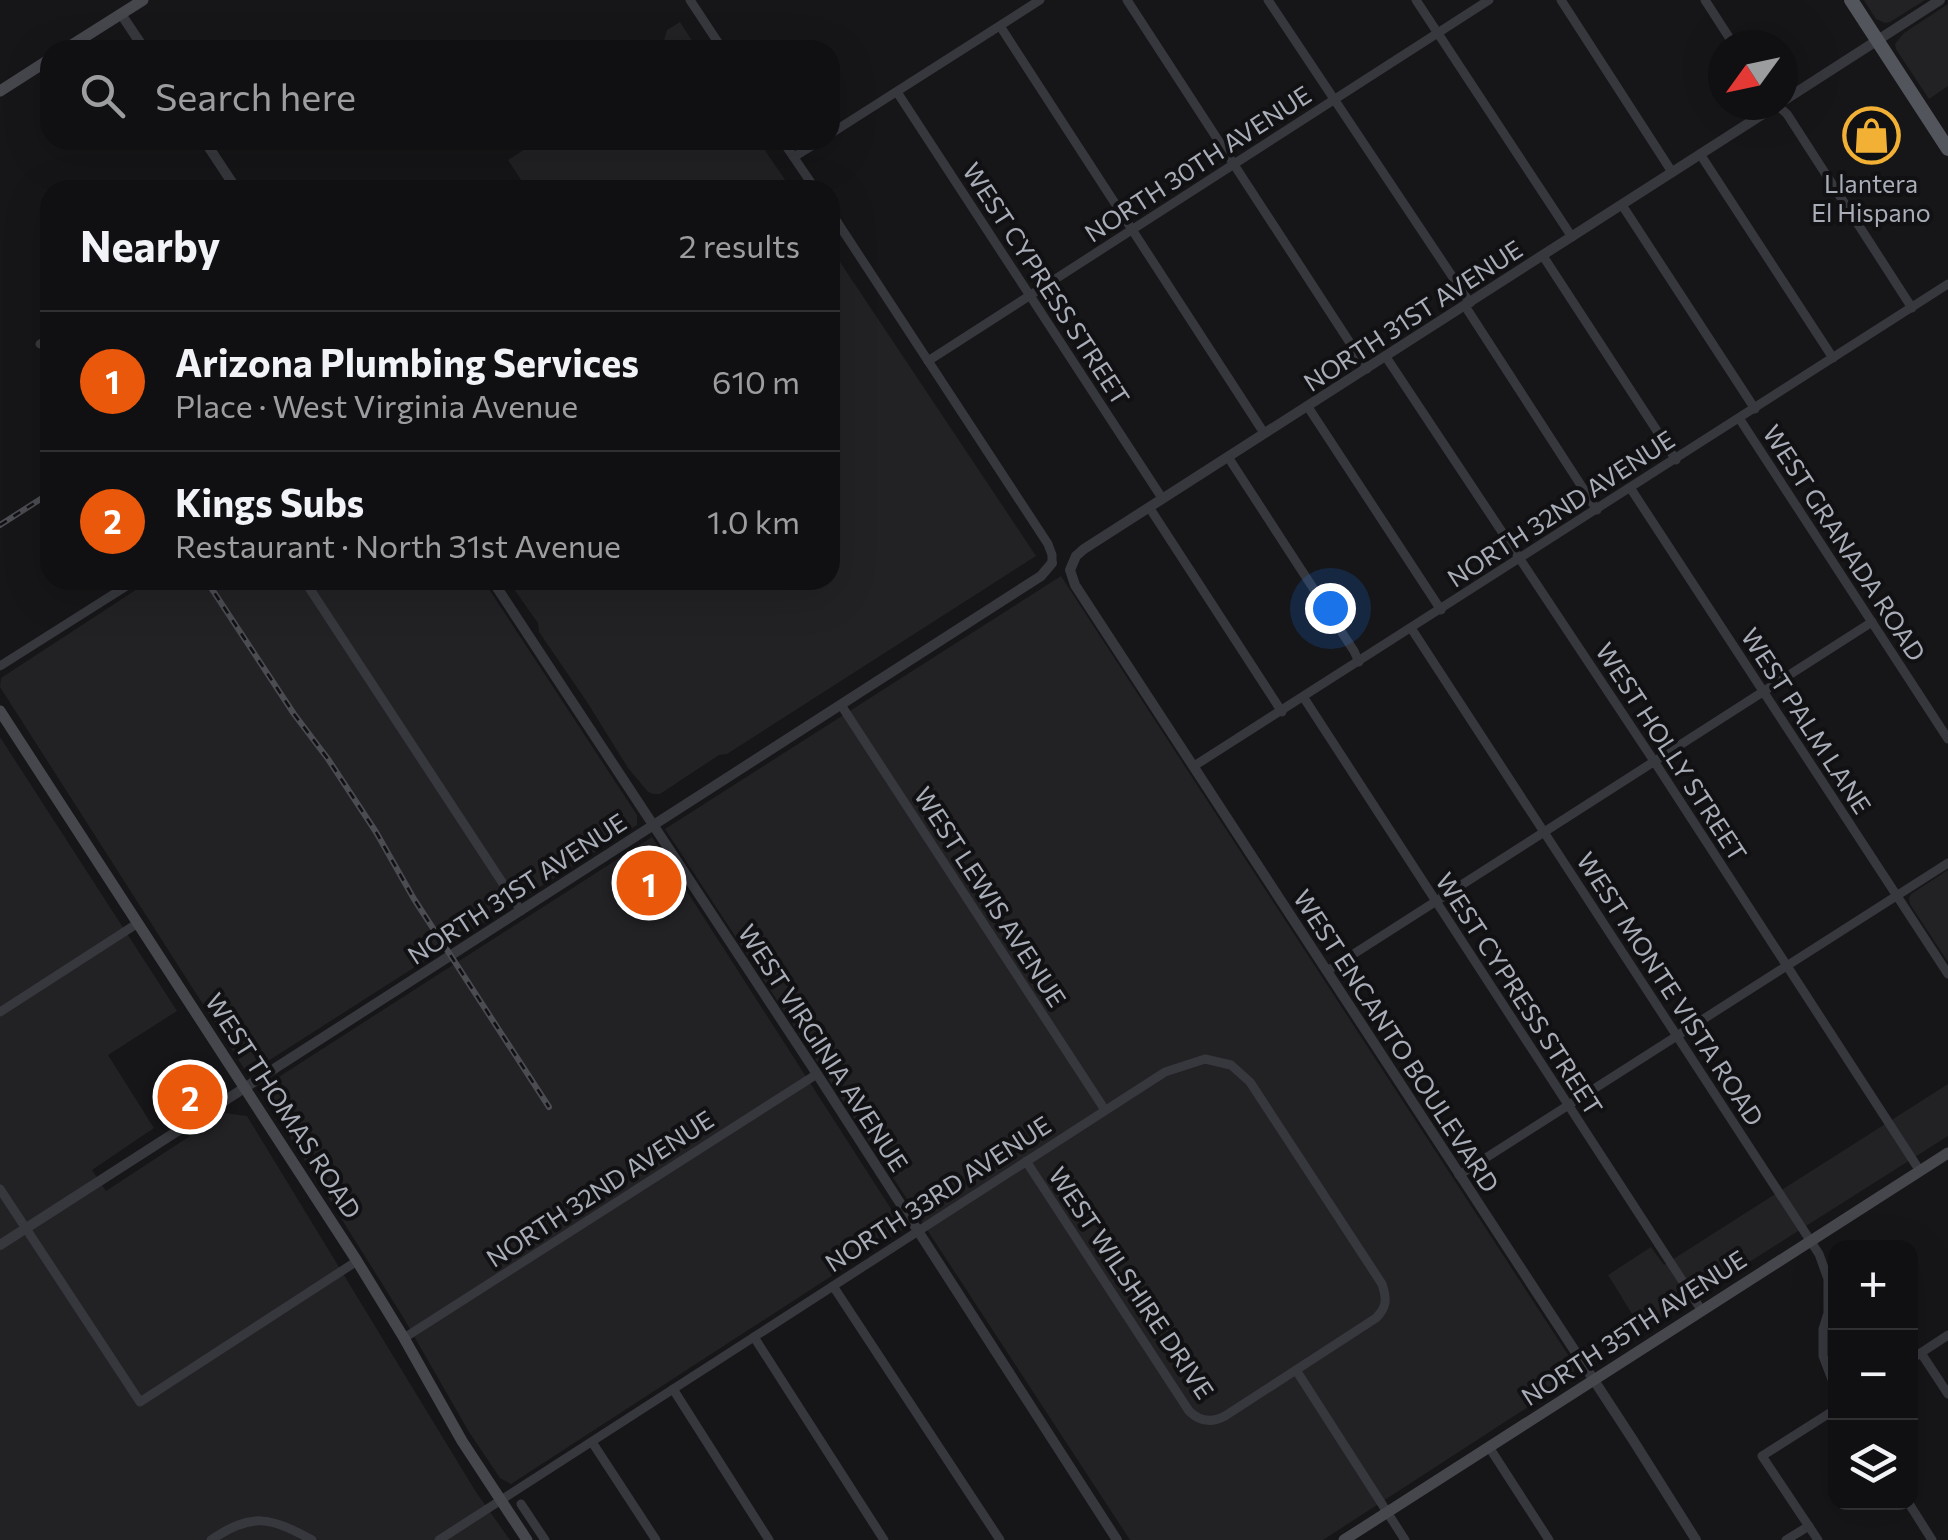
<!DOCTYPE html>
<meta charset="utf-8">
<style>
:root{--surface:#101012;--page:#19191b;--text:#f1f3f6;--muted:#9c9d9f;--line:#303032;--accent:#ea580c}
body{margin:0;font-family:Commissioner,sans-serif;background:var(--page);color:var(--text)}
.controls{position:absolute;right:30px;bottom:30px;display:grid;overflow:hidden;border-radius:20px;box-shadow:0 10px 40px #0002}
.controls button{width:90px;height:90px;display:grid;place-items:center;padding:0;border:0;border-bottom:2px solid var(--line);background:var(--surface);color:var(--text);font:50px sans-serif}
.compass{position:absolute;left:1708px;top:30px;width:90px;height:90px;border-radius:50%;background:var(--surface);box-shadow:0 10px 40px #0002;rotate:237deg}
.you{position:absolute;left:1330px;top:608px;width:35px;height:35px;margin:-25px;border:8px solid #fff;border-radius:50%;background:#1a73e8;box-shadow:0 0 0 15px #1a73e833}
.badge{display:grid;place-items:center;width:65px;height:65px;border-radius:50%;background:var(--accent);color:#fff;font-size:32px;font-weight:700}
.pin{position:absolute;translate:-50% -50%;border:5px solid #fff;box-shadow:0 2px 10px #0006}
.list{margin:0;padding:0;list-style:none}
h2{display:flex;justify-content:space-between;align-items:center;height:130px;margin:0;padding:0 40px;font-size:42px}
h2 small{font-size:32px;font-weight:400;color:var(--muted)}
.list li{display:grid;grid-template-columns:65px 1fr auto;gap:30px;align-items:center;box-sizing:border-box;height:140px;padding:0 40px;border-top:2px solid var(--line)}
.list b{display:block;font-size:38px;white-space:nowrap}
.list p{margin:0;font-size:32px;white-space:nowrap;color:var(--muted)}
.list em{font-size:32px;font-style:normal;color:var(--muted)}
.icon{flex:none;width:55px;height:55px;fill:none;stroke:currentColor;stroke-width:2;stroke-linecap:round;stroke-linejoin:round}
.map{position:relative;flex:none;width:1948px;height:1540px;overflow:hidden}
.search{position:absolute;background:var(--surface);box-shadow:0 10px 40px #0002;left:40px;top:40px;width:800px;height:110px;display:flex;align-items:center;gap:25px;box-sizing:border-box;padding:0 35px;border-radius:30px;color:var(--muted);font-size:38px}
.panel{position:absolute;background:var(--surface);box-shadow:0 10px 40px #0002;left:40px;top:180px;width:800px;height:410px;border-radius:30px}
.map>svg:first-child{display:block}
.built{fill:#222225}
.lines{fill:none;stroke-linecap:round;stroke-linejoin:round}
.minor{stroke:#37383d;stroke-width:9}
.tertiary{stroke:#37383d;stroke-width:10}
.secondary{stroke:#45474d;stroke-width:11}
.primary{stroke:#53555c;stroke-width:14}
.rail-casing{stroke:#4a4c52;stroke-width:6}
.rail{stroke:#111113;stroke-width:2.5;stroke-dasharray:8;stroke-linecap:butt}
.labels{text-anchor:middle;stroke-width:8;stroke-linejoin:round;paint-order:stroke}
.street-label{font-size:25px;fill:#a8adb8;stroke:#111113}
.poi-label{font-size:25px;fill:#a8adb8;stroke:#111113}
</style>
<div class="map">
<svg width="1948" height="1540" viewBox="0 0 1948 1540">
<rect width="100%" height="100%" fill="#161618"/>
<g class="built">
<polygon points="1864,0 1925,0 1890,22 1885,23 1876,19"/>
<polygon points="1948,4 1948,86 1929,99 1896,49 1895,44 1904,33"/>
<polygon points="680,22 698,50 653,50 663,44 667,30"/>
<polygon points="539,140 758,140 792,190 519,190 525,186 508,160"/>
<polygon points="830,247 1036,556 727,754 719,755 660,794 654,794 648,792 628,768 587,702 539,632 538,623 511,585 505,580 830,580"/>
<polygon points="1061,576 1574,1364 1574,1377 1323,1540 1130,1540 665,829"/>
<polygon points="151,580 483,580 637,815 637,825 254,1070 245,1070 0,687 1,678"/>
<polygon points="0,737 177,1011 108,1055 154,1128 92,1170 106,1191 225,1113 247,1116 476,1492 510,1540 0,1540"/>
<polygon points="652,837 904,1229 511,1484 500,1478 469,1432 403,1317 260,1089"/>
<polygon points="1948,870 1948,962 1910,904 1909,898 1911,894"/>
<polygon points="1948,1084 1948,1136 1642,1330 1608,1275 1651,1247 1664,1265"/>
</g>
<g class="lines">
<g class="minor">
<polyline points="690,0 723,50"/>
<polyline points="1127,0 1367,369"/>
<polyline points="1268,0 1470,303"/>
<polyline points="1416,0 1572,237"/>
<polyline points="1561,0 1672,172"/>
<polyline points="1705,0 1734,45"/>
<polyline points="1000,26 1264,433"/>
<polyline points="897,92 1162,498"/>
<polyline points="1777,105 1787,114 1912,308"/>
<polyline points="830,134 1040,0"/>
<polyline points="782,140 816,190"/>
<polyline points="1700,154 1833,358"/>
<polyline points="794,157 821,140"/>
<polyline points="1622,205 1755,409"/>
<polyline points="830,211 1048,544 1052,555 1052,563"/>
<polyline points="1543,256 1676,460"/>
<polyline points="1465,306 1597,510"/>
<polyline points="40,344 50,338"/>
<polyline points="1386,357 1654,761 1920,1171"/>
<polyline points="928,361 1489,0"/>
<polyline points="1308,407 1441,610"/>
<polyline points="1739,418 1948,739"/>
<polyline points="1228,457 1354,651 1359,662"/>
<polyline points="1631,489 1948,974"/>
<polyline points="1149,507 1282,712"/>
<polyline points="304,580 521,911"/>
<polyline points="1411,628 1819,1254 1828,1279 1828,1313 1823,1329 1823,1356 1836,1390"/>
<polyline points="0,666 136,580"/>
<polyline points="1304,698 1702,1311"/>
<polyline points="841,705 1105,1110"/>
<polyline points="1194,766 1948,284"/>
<polyline points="1327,971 1872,622"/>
<polyline points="0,1012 138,923"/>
<polyline points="1459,1175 1948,863"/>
<polyline points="0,1189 140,1402 357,1261"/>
<polyline points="833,1286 1000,1540"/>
<polyline points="754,1337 884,1540"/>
<polyline points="404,1338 817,1074"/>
<polyline points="1921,1353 1948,1394"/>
<polyline points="1910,1360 1948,1335"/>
<polyline points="1296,1370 1405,1540"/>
<polyline points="673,1389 769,1540"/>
<polyline points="592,1442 656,1540"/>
<polyline points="1489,1447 1549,1540"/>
<polyline points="1908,1502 1932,1540"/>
<polyline points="521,1504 545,1540"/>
<path d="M211,1540c41,-28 59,-23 101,0"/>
<path d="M439,1540l726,-468 40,-13 26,6 19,17 132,202c5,15 5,23 -6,34l-151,98c-13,7 -25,6 -36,-5l-163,-250"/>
<polyline points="1786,1540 1809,1526"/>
<polyline points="1818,1540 1762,1456 1836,1409"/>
</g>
<g class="tertiary">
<polyline points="121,14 145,50"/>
<polyline points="1783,101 1940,0"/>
<polyline points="204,140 237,190"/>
<polyline points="492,580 817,1074 1117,1540"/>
<polyline points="0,1245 1041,576 1052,563"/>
<polyline points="1696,1540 1633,1440 1075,585 1070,570 1076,556 1084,549 1777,105"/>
</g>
<g class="secondary">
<polyline points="64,50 143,0"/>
<polyline points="0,91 50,59"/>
<polyline points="0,711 357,1261 404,1338 462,1441 527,1540"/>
<polyline points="1344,1540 1948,1153"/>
</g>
<polyline class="primary" points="1851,0 1948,149"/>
<defs>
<g id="rail">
<polyline points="0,525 50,493"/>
<polyline points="206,580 294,714 328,759 376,832 414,899 549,1107"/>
</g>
</defs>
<use href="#rail" class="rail-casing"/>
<use href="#rail" class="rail"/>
</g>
<defs>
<symbol id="shop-ring" viewBox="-11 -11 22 22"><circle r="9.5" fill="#111113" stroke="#f2b134" stroke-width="1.5"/><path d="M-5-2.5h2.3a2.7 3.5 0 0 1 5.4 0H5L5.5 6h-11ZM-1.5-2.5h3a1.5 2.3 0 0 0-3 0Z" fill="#f2b134"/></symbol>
</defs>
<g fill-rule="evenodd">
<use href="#shop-ring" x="1840" y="104" width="63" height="63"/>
</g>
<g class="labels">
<g class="street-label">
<text transform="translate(1198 164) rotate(-33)" y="9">NORTH 30TH AVENUE</text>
<text transform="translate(1046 284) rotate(57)" y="9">WEST CYPRESS STREET</text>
<text transform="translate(1413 316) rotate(-33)" y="9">NORTH 31ST AVENUE</text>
<text transform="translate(1561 509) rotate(-33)" y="9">NORTH 32ND AVENUE</text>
<text transform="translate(1844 543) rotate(57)" y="9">WEST GRANADA ROAD</text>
<text transform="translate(1806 721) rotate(57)" y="9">WEST PALM LANE</text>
<text transform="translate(1671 752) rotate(57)" y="9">WEST HOLLY STREET</text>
<text transform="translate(517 889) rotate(-33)" y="9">NORTH 31ST AVENUE</text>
<text transform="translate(990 897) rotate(57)" y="9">WEST LEWIS AVENUE</text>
<text transform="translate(1670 989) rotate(57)" y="9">WEST MONTE VISTA ROAD</text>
<text transform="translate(1519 994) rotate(57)" y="9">WEST CYPRESS STREET</text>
<text transform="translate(1396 1041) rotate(57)" y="9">WEST ENCANTO BOULEVARD</text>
<text transform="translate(823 1048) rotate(57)" y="9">WEST VIRGINIA AVENUE</text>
<text transform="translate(283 1106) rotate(57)" y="9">WEST THOMAS ROAD</text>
<text transform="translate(600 1189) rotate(-33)" y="9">NORTH 32ND AVENUE</text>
<text transform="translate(938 1194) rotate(-33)" y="9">NORTH 33RD AVENUE</text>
<text transform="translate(1131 1283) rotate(56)" y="9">WEST WILSHIRE DRIVE</text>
<text transform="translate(1634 1328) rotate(-33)" y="9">NORTH 35TH AVENUE</text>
</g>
<g class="poi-label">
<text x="1871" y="193">Llantera<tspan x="1871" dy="29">El Hispano</tspan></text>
</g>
</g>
</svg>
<div class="controls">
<button>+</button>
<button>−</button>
<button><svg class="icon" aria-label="layers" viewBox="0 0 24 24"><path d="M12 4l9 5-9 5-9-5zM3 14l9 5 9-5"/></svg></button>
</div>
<svg class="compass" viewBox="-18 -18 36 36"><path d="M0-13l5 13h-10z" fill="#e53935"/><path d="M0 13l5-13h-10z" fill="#9c9d9f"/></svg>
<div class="you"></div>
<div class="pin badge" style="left:649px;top:883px">1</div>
<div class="pin badge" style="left:190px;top:1097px">2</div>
<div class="search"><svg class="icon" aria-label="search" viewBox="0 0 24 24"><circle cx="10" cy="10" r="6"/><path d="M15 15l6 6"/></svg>Search here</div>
<section class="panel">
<h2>Nearby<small>2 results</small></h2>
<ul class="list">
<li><span class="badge">1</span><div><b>Arizona Plumbing Services</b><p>Place · West Virginia Avenue</p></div><em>610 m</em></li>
<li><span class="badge">2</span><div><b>Kings Subs</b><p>Restaurant · North 31st Avenue</p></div><em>1.0 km</em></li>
</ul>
</section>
</div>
